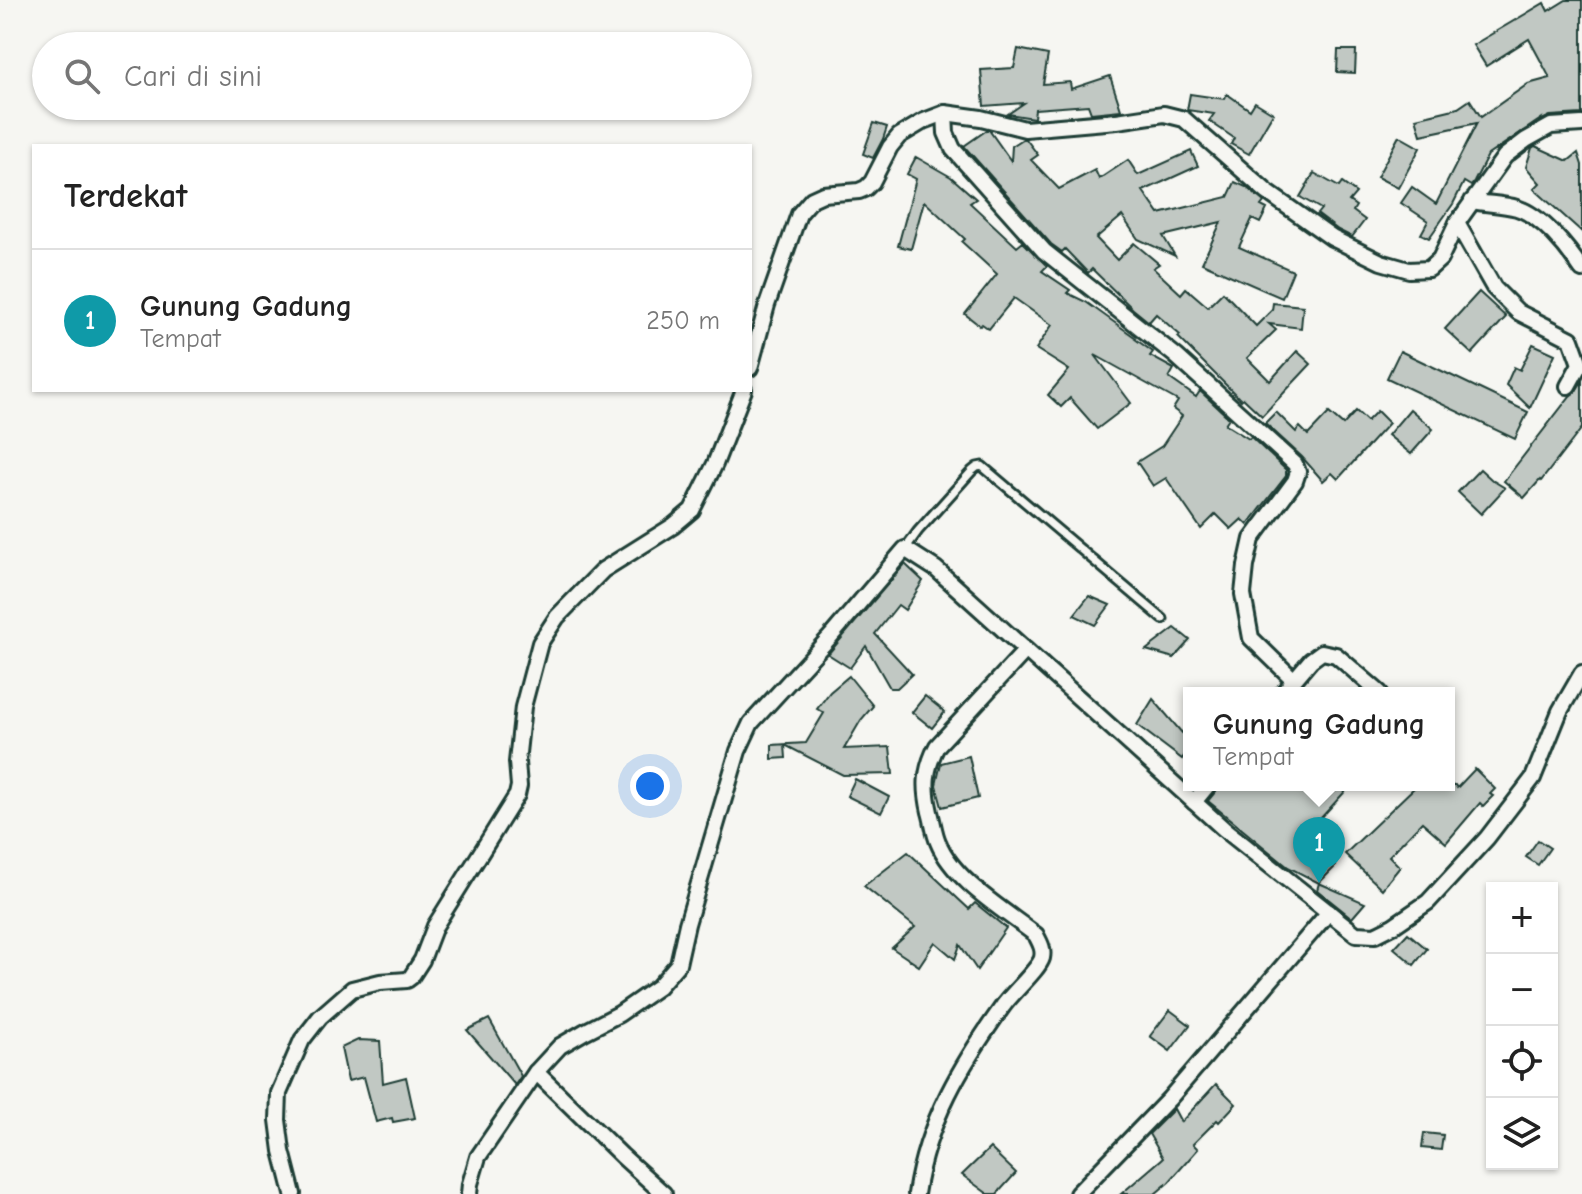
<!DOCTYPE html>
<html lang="id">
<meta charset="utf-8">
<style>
:root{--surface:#fff;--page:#f6f6f6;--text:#222;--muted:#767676;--line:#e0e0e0;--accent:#c8321e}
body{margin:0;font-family:"Comic Neue",sans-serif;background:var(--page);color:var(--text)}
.controls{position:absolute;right:24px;bottom:24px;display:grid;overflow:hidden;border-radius:0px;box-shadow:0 2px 6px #0004}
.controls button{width:72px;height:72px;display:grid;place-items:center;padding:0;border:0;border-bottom:2px solid var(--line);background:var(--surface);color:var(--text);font:40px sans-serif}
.you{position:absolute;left:650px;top:786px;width:28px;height:28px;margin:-20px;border:6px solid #fff;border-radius:50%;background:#1a73e8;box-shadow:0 0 0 12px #1a73e833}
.badge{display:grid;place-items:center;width:52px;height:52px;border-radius:50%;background:var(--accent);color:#fff;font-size:26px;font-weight:700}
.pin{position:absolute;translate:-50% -66px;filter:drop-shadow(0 2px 4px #0008)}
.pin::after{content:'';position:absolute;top:42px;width:28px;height:24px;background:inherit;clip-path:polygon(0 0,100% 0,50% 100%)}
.popup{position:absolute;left:1183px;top:687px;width:272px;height:104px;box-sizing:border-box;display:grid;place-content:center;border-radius:0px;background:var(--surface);filter:drop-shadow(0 2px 6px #0005);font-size:26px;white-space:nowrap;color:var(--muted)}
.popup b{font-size:30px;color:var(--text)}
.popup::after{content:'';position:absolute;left:50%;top:100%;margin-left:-16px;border:16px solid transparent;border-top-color:var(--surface)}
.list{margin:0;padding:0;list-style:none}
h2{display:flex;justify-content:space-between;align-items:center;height:104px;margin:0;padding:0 32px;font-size:34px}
h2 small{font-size:26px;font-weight:400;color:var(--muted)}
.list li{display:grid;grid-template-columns:52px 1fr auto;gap:24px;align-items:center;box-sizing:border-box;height:144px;padding:0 32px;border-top:2px solid var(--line)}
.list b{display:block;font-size:30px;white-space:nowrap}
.list p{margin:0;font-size:26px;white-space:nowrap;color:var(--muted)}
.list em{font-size:26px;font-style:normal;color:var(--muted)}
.icon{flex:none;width:44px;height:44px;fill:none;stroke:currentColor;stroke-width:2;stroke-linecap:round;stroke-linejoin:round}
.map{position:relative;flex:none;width:1582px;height:1194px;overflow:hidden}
.search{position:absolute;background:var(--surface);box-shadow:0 2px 6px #0004;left:32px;top:32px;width:720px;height:88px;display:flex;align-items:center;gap:20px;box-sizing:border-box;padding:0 28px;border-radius:44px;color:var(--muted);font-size:30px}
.panel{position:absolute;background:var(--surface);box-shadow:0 2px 6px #0004;left:32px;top:144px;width:720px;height:248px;border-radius:0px}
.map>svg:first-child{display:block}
.building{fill:#c1c8c3;stroke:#1f3d34;stroke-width:2}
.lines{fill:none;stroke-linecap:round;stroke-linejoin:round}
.service-casing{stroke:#1f3d34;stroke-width:13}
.minor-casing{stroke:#1f3d34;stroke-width:20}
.service{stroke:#f6f6f2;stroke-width:7}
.minor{stroke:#f6f6f2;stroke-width:14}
</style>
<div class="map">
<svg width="1582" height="1194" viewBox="0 0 1582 1194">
<rect width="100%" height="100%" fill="#f6f6f2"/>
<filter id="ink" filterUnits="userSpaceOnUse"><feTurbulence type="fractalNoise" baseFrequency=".0125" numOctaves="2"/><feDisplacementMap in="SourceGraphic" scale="16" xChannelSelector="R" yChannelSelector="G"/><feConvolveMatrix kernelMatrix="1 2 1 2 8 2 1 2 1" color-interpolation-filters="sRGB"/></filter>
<g filter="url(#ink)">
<g class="building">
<polygon points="1566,0 1582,0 1582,114 1550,116 1540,121 1541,119 1488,155 1474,182 1471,186 1464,182 1453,204 1429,238 1421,234 1428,221 1401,203 1412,187 1436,204 1477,123 1421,135 1416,118 1458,108 1470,100 1481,117 1528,84 1550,78 1529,39 1486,66 1473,45 1544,3 1548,11"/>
<polygon points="1018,49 1048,55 1043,84 1070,82 1071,89 1110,76 1121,110 1091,113 1088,105 1035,109 1034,118 1008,114 1024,103 984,106 981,70 1014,68"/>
<polygon points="1338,50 1356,50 1355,73 1337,72"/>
<polygon points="1190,94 1224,99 1227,94 1250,110 1255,102 1273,113 1249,154 1231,144 1234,138 1209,121 1214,114 1187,110"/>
<polygon points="874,123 887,127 883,139 873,158 863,154"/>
<polygon points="987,130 989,130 1011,161 1012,146 1023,139 1026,139 1038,155 1031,160 1059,189 1095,170 1099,179 1128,160 1138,175 1191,151 1198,166 1143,191 1159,214 1228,197 1235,182 1246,187 1264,202 1261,206 1267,209 1260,223 1252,219 1239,247 1293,271 1282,298 1202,263 1221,222 1163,236 1175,256 1138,239 1122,216 1096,238 1117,260 1134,243 1159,264 1153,268 1181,294 1186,288 1208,307 1223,292 1256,326 1272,310 1273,303 1303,306 1301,328 1269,324 1276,330 1247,358 1270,381 1297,351 1311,364 1262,416 1243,398 1241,400 1178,337 1180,335 1156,314 1149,322 1133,309 1092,269 1088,273 1065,249 1062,252 1051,244 964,146"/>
<polygon points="1399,136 1420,148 1398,188 1377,177"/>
<polygon points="1535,146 1568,161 1578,153 1582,165 1582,232 1534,189 1540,183 1526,167 1532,148"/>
<polygon points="916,157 951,177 976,199 970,203 1017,247 1023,242 1047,266 1042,271 1070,290 1067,293 1086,302 1136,338 1135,339 1153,352 1150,356 1174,369 1169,378 1196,397 1200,391 1229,418 1225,424 1249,439 1251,437 1286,470 1286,476 1248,525 1242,519 1231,529 1216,514 1201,529 1166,478 1153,486 1137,462 1162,446 1182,416 1173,409 1178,401 1095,355 1131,403 1097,429 1070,398 1061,407 1048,395 1069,370 1036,349 1052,325 1014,298 989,329 982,324 980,326 965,314 997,274 962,242 965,239 924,201 911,249 898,246 916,179 907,174"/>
<polygon points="1314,173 1339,187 1342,183 1356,193 1349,201 1356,206 1353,211 1365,220 1352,237 1338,230 1317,214 1321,209 1300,197"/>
<polygon points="1479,292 1506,317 1472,354 1445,329"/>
<polygon points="1533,344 1555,354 1530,408 1506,385 1514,367 1520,370"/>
<polygon points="1400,351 1528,412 1515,439 1387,378"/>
<polygon points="1582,381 1582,428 1541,481 1540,480 1524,498 1504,481 1570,396 1576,391"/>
<polygon points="1410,409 1433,429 1411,454 1388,435"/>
<polygon points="1356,411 1367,421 1377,411 1389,423 1338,479 1332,473 1323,481 1302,457 1265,423 1276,412 1296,432 1300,427 1308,435 1329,413 1343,425"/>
<polygon points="1480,469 1492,480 1505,488 1481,514 1458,492"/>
<polygon points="905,564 923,581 905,610 898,605 875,634 912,674 897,688 890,688 866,646 850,668 828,654"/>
<polygon points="1089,596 1110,605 1095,625 1074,615"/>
<polygon points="1175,628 1190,640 1174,658 1146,650"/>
<polygon points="849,676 873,706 861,720 844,749 890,747 893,774 843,775 785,745 786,758 772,759 772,745 806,743 824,713 817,709 830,692"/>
<polygon points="925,696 945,712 932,728 912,712"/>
<polygon points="1153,699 1182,733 1189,724 1189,749 1182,759 1137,725"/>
<polygon points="969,756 978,798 942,807 936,785 941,763"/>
<polygon points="1475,769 1495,789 1490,794 1493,796 1483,806 1480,803 1446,843 1422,822 1389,856 1400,867 1382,889 1345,854 1417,785 1455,785 1457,788"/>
<polygon points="855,779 889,797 881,813 847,796"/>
<polygon points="1218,785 1351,785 1309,831 1336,866 1319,883 1288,867 1208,801 1216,791"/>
<polygon points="1538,840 1550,848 1538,865 1526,857"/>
<polygon points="908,852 969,909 975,903 1006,928 977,970 960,945 955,959 935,942 919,966 892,948 915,927 864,886"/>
<polygon points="1319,883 1365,903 1352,918 1317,890"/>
<polygon points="1408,933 1427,949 1414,965 1394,948"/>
<polygon points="1170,1010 1190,1025 1170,1051 1150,1036"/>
<polygon points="489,1019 521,1076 515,1085 467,1030"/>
<polygon points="358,1040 380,1041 383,1083 406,1077 415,1118 393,1122 392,1118 376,1122 364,1077 348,1081 341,1048"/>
<polygon points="1216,1084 1236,1104 1219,1122 1217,1120 1193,1144 1198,1149 1169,1182 1155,1194 1121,1194 1163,1158 1149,1134 1174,1109 1181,1122"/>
<polygon points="1424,1133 1443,1135 1441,1150 1422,1148"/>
<polygon points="990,1148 1016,1173 997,1194 988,1194 962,1175"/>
</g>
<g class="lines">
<defs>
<polyline id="service" points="905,549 918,531 972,471 977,467 982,466 1163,619"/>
<g id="minor">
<polyline points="945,113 946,133 953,149 1044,251 1176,356 1295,464 1298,472 1295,481 1252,539 1246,566 1243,594 1251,638 1294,680"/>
<path d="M1472,201c14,3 31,3 45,7 25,8 51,40 65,62"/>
<polyline points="1457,223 1494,288 1518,312 1571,339 1580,364 1568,386"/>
<polyline points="750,368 767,305 799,214 812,199 823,194 859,191 866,188 872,182 890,147 899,136 924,121 945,113 981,118 1025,129 1117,121 1164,114 1184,119 1267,192 1332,238 1381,262 1409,270 1429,269 1440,259 1457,223 1505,156 1526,140 1551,126 1582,124"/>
<polyline points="1283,693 1311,660 1322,652 1336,655 1380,693"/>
<polyline points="1194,802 1208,785"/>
<polyline points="536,1072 622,1156 664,1194"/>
<polyline points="293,1194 282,1151 278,1120 279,1093 302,1040 320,1017 352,989 380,982 407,980 411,977 422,960 435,926 517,795 519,786 517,762 523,707 540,643 557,617 603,570 673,526 692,510 715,464 744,390"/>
<polyline points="469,1194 470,1184 478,1157 536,1072 560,1046 584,1032 619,1014 658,987 678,964 687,924 738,751 751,723 831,636 905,549 936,569 1224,829 1356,934 1375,935 1393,926 1428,902 1487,838 1533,778 1560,711 1582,673"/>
<path d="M916,1194c11,-73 45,-129 87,-188 8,-12 36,-37 39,-48 2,-9 -2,-15 -6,-23 -32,-25 -83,-55 -98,-93 -4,-9 -5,-20 -8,-30 -6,-26 -5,-43 7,-66l88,-95"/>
<polyline points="1077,1194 1169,1099 1329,912"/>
</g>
</defs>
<use href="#service" class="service-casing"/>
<use href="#minor" class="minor-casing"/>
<use href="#service" class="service"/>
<use href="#minor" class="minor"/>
</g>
</g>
</svg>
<div class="controls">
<button>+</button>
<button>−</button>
<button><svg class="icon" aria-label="locate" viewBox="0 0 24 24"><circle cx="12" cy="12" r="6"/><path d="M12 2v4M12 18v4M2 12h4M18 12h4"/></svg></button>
<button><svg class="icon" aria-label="layers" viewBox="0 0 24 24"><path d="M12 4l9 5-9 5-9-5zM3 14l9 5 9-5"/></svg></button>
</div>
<div class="you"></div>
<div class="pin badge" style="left:1319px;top:883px;background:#0f9aa8">1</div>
<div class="popup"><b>Gunung Gadung</b>Tempat</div>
<div class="search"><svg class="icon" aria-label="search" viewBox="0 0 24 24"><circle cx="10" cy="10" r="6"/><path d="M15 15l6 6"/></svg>Cari di sini</div>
<section class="panel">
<h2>Terdekat<small></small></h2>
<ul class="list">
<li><span class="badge" style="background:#0f9aa8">1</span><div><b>Gunung Gadung</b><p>Tempat</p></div><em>250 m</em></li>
</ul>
</section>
</div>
